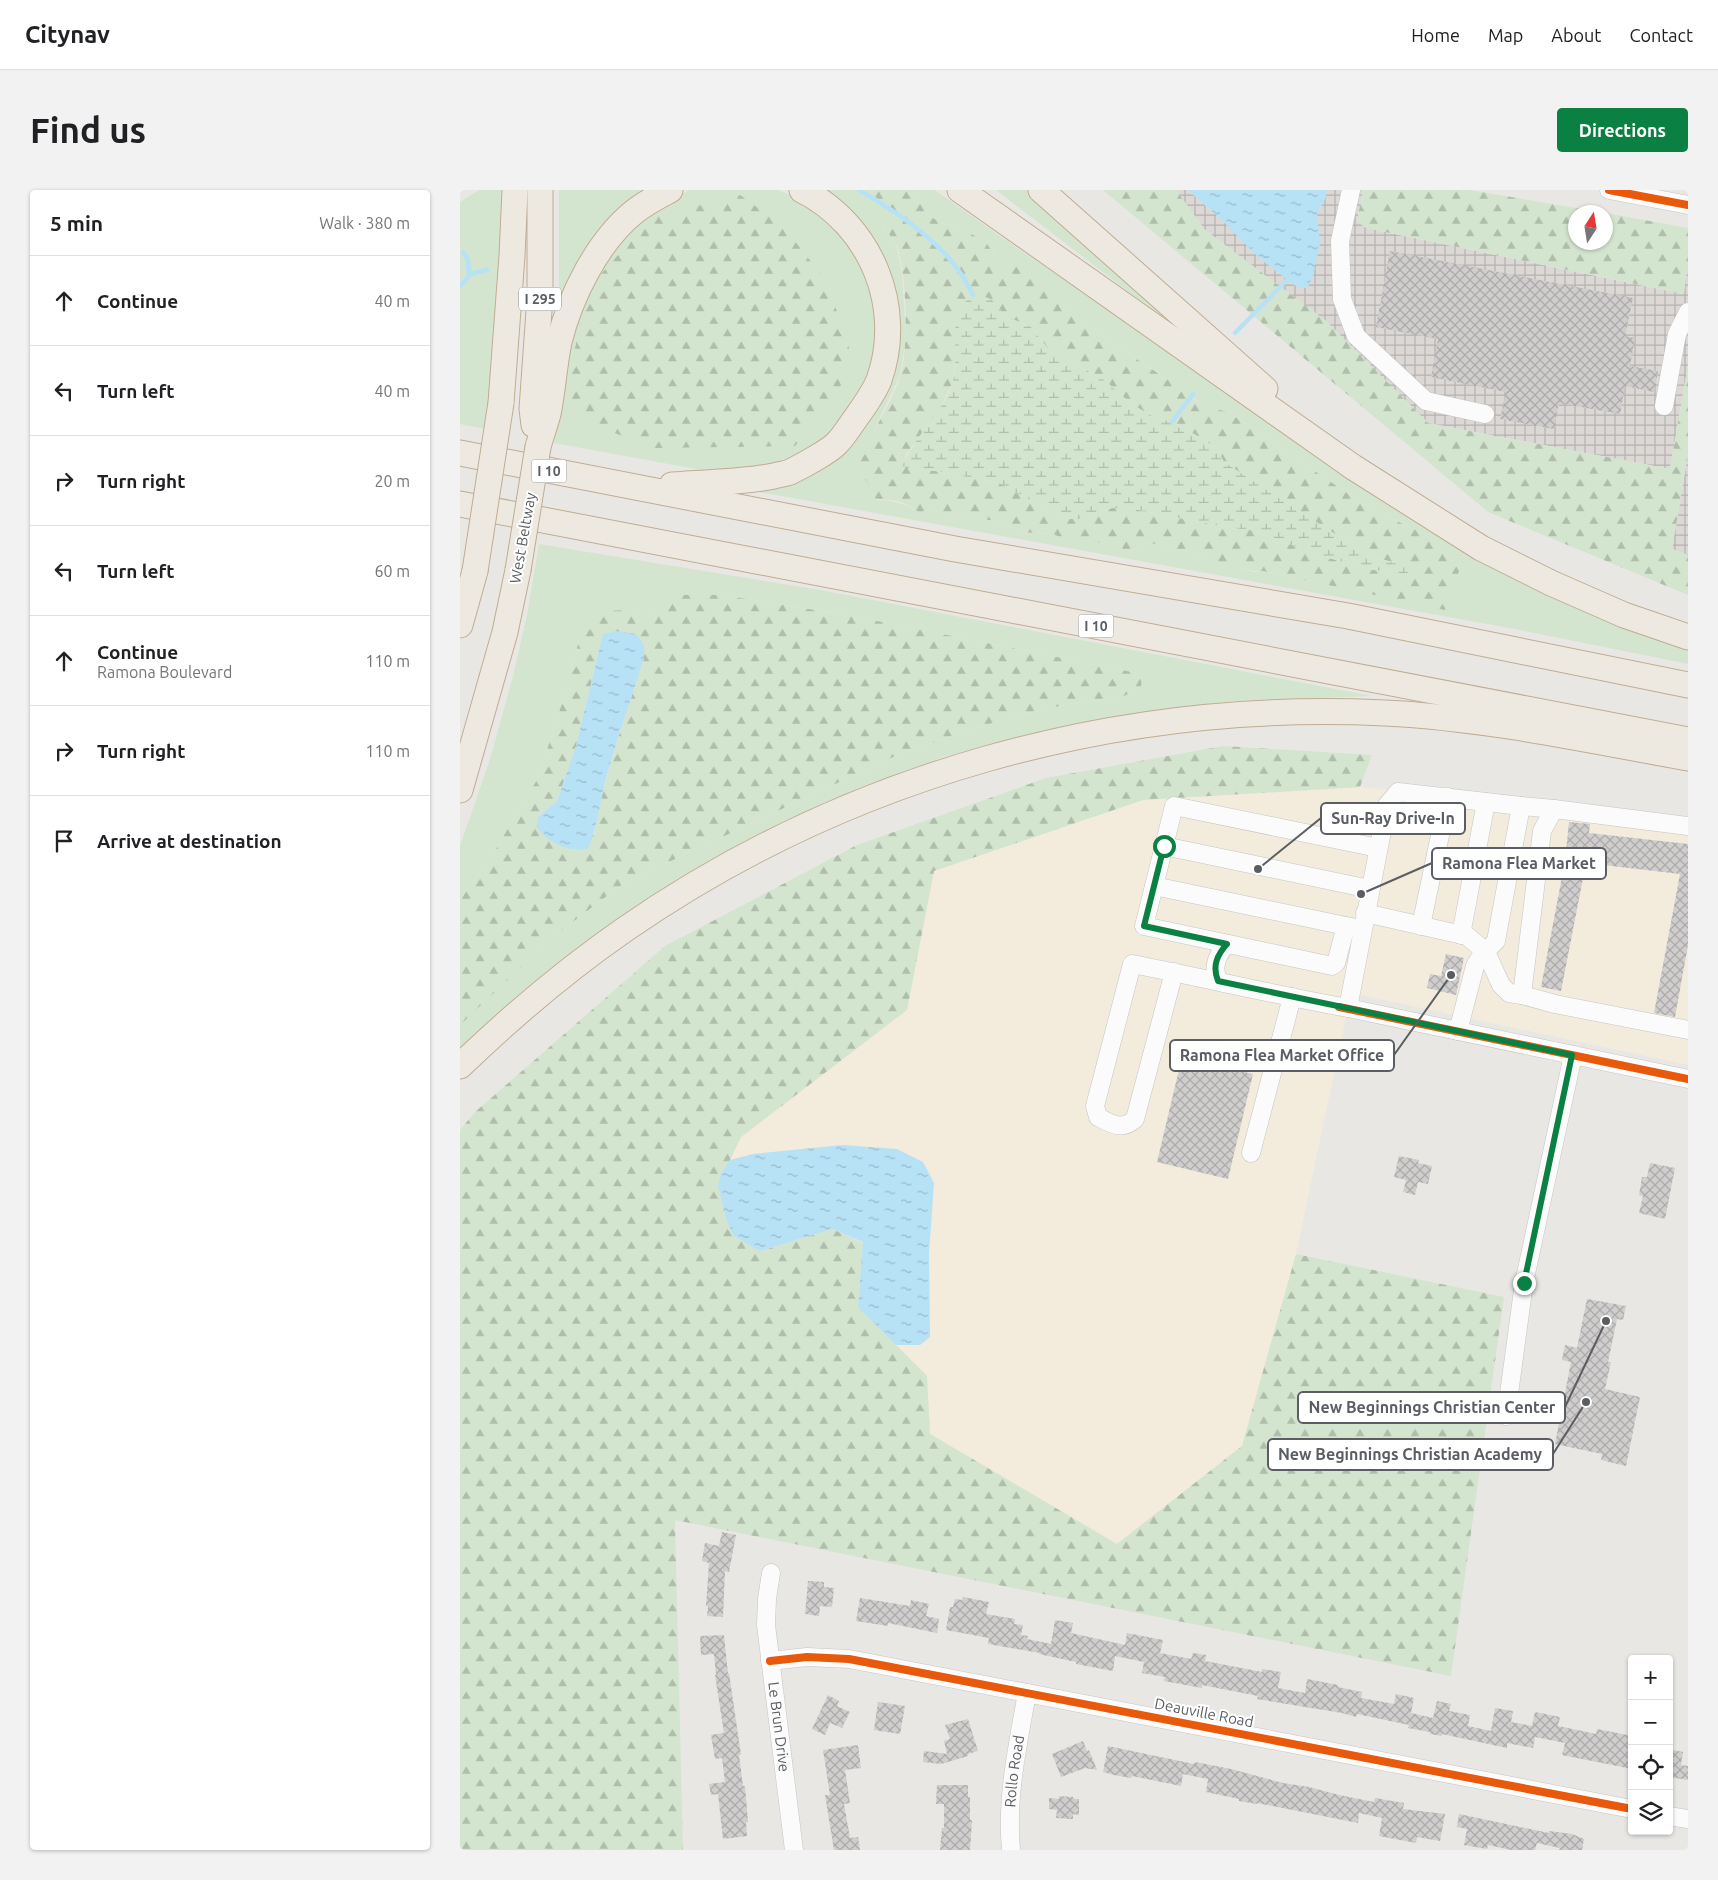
<!DOCTYPE html>
<meta charset="utf-8">
<style>
:root{--surface:#fff;--page:#f2f2f2;--text:#202124;--muted:#757577;--line:#e0e0e0;--accent:#0b8043}
body{margin:0;font-family:Ubuntu,sans-serif;background:var(--page);color:var(--text)}
.controls{position:absolute;right:15px;bottom:15px;display:grid;overflow:hidden;border-radius:5px;box-shadow:0 1px 4px #0004}
.controls button{width:45px;height:45px;display:grid;place-items:center;padding:0;border:0;border-bottom:1px solid var(--line);background:var(--surface);color:var(--text);font:25px sans-serif}
.compass{position:absolute;left:1108px;top:15px;width:45px;height:45px;border-radius:50%;background:var(--surface);box-shadow:0 1px 4px #0004;rotate:12deg}
.stop{position:absolute;width:15px;height:15px;margin:-11px;border:4px solid #0b8043;border-radius:50%;background:#fff}
.stop.end{background:#0b8043;border-color:#fff;box-shadow:0 1px 5px #0008}
.list{margin:0;padding:0;list-style:none}
h2{display:flex;justify-content:space-between;align-items:center;height:65px;margin:0;padding:0 20px;font-size:21px}
h2 small{font-size:16px;font-weight:400;color:var(--muted)}
.list li{display:grid;grid-template-columns:32px 1fr auto;gap:15px;align-items:center;box-sizing:border-box;height:90px;padding:0 20px;border-top:1px solid var(--line)}
.list b{display:block;font-size:19px;white-space:nowrap}
.list p{margin:0;font-size:16px;white-space:nowrap;color:var(--muted)}
.list em{font-size:16px;font-style:normal;color:var(--muted)}
.icon{flex:none;width:28px;height:28px;fill:none;stroke:currentColor;stroke-width:2;stroke-linecap:round;stroke-linejoin:round}
.map{position:relative;flex:none;width:1228px;height:1660px;overflow:hidden;border-radius:5px}
header{display:flex;align-items:center;gap:30px;box-sizing:border-box;height:70px;padding:0 25px;background:var(--surface);border-bottom:1px solid var(--line)}
header strong{font-size:24px}
nav{display:flex;gap:28px;margin-inline-start:auto;font-size:18px}
.intro{display:flex;align-items:center;justify-content:space-between;box-sizing:border-box;height:120px;padding:0 30px}
h1{margin:0;font-size:35px}
.button{padding:12px 22px;border-radius:5px;background:var(--accent);color:#fff;font-size:18px;font-weight:700}
main{display:flex;gap:30px;padding:0 30px}
aside{flex:1;background:var(--surface);border-radius:5px;box-shadow:0 1px 4px #0004}
.map>svg:first-child{display:block}
.commercial{fill:#f3ebdc}
.industrial{fill:url(#industrial-grid)}
.grass{fill:#d4e5cf}
.forest{fill:url(#forest-firs);fill-rule:evenodd}
.wetland{fill:url(#wetland-marsh)}
.water{fill:url(#water-ripples)}
.lines{fill:none;stroke-linecap:round;stroke-linejoin:round}
.stream{stroke:#b7e1f5;stroke-width:4.5}
.building{fill:url(#building-cross-hatch)}
.minor-casing{stroke:#c5c5c5;stroke-width:19}
.highway-casing{stroke:#bfac93;stroke-width:27}
.minor{stroke:#fcfbfb;stroke-width:18}
.highway{stroke:#eee9e0;stroke-width:25}
.highway-bridge-casing{stroke:#bfac93;stroke-width:27;stroke-linecap:butt}
.highway-bridge{stroke:#eee9e0;stroke-width:25}
.cycleway-casing{stroke:#fff;stroke-width:11}
.cycleway{stroke:#e8590c;stroke-width:8}
.route{stroke:#0b8043;stroke-width:6}
.labels{text-anchor:middle;stroke-width:4;stroke-linejoin:round;paint-order:stroke}
.shield{fill:#fff;stroke:#8c8e91;stroke-width:1}
.shield-label{font-size:14px;font-weight:bold;fill:#5a5e62}
.street-label{font-size:15px;fill:#5a5e62;stroke:#fff}
.leader{fill:none;stroke:#5a5e62;stroke-width:2}
.callout-dot{fill:#5a5e62;stroke:#fff;stroke-width:2}
.callout{fill:#fff;stroke:#5a5e62;stroke-width:2}
.callout-label{font-size:16px;text-anchor:middle;font-weight:bold;fill:#5a5e62}
</style>
<header>
<strong>Citynav</strong>
<nav><a>Home</a><a>Map</a><a>About</a><a>Contact</a></nav>
</header>
<div class="intro"><h1>Find us</h1><a class="button">Directions</a></div>
<main>
<aside>
<h2>5 min<small>Walk · 380 m</small></h2>
<ul class="list">
<li><svg class="icon" aria-label="ahead" viewBox="0 0 24 24"><path d="M12 20V5M6 11l6-6 6 6"/></svg><div><b>Continue</b></div><em>40 m</em></li>
<li><svg class="icon" aria-label="left" viewBox="0 0 24 24"><path d="M17 20v-9H6M10 6l-5 5 5 5"/></svg><div><b>Turn left</b></div><em>40 m</em></li>
<li><svg class="icon" aria-label="right" viewBox="0 0 24 24"><path d="M7 20v-9h11M14 6l5 5-5 5"/></svg><div><b>Turn right</b></div><em>20 m</em></li>
<li><svg class="icon" aria-label="left" viewBox="0 0 24 24"><path d="M17 20v-9H6M10 6l-5 5 5 5"/></svg><div><b>Turn left</b></div><em>60 m</em></li>
<li><svg class="icon" aria-label="ahead" viewBox="0 0 24 24"><path d="M12 20V5M6 11l6-6 6 6"/></svg><div><b>Continue</b><p>Ramona Boulevard</p></div><em>110 m</em></li>
<li><svg class="icon" aria-label="right" viewBox="0 0 24 24"><path d="M7 20v-9h11M14 6l5 5-5 5"/></svg><div><b>Turn right</b></div><em>110 m</em></li>
<li><svg class="icon" aria-label="arrive" viewBox="0 0 24 24"><path d="M6 21V4h12l-3 4 3 4H6"/></svg><div><b>Arrive at destination</b></div></li>
</ul>
</aside>
<div class="map">
<svg width="1228" height="1660" viewBox="0 0 1228 1660">
<defs>
<pattern id="industrial-grid" width="8" height="8" patternUnits="userSpaceOnUse" patternTransform="scale(1.25)"><rect width="8" height="8" fill="#dbd8d5"/><path d="M0 4h8M4 0v8" fill="none" stroke="#b5b2b0"/></pattern>
<pattern id="forest-firs" width="22" height="20" patternUnits="userSpaceOnUse" patternTransform="scale(1.25)"><rect width="22" height="20" fill="#d4e5cf"/><path d="M5 1l3.5 6h-7zM16 11l3.5 6h-7z" fill="#afbdab"/></pattern>
<pattern id="wetland-marsh" width="20" height="14" patternUnits="userSpaceOnUse" patternTransform="scale(1.25)"><rect width="20" height="14" fill="#d4e5cf"/><path d="M1 5h8M5 5V1M11 12h8M15 12V8" fill="none" stroke="#afbdab"/></pattern>
<pattern id="water-ripples" width="26" height="14" patternUnits="userSpaceOnUse" patternTransform="scale(1.25)"><rect width="26" height="14" fill="#b7e1f5"/><path d="M2 4q2-2 4 0t4 0M15 11q2-2 4 0t4 0" fill="none" stroke="#98baca"/></pattern>
<pattern id="building-cross-hatch" width="8" height="8" patternUnits="userSpaceOnUse" patternTransform="scale(1.25)"><rect width="8" height="8" fill="#d0cecd"/><path d="M0 0l8 8M0 8l8-8" fill="none" stroke="#acaaaa"/></pattern>
</defs>
<rect width="100%" height="100%" fill="#e9e7e4"/>
<polygon class="commercial" points="900,597 1228,630 1228,875 891,803 836,1064 782,1256 657,1354 470,1244 467,1186 436,1155 460,1155 474,993 293,964 270,970 281,947 447,820 474,681 683,610"/>
<g class="industrial">
<polygon points="716,0 728,0 764,32 796,65 834,95 847,98 853,86 859,46 856,29 857,23 865,9 867,0 903,0 897,31 906,38 1223,104 1228,73 1228,175 1210,279 968,233 866,131 745,40"/>
<polygon points="1228,264 1228,365 1212,359"/>
</g>
<g class="grass">
<polygon points="19,0 47,0 30,209 25,239 0,234 0,12"/>
<polygon points="99,0 195,0 102,109 99,109"/>
<polygon points="230,0 318,0 347,12 381,40 417,109 414,183 378,241 327,273 252,282 94,253 100,189 103,175 128,102 148,69 172,38 213,7"/>
<path d="M358,0h41l19,12 6,25 12,17 6,28 4,66 -6,38 -23,48 -16,50 8,11 8,15c17,0 29,4 43,13l9,-3 72,12 17,10 35,2 17,7 40,1 19,10 17,-10 64,15 43,15 10,-1 182,38 9,-47 -11,-8 -7,-12 -14,-9 -53,-25 -141,-96 -22,-5 -33,-24 -86,-57 -17,-17 -55,-42 -15,-4 -7,-11 -34,-24 -15,-4 -17,-9 -9,-21 -16,-4h33l62,44 222,151 59,43 410,220v16l-179,-36 -750,-136 1,-6 76,-35 59,-134z"/>
<polygon points="536,0 575,0 720,135 718,140"/>
<polygon points="79,354 366,401 912,506 773,511 707,519 597,538 483,567 384,606 337,627 0,861 0,835 11,823 93,747 164,693 433,567 500,543 562,524 614,513 662,507 681,498 682,484 392,426 262,405 200,426 173,420 120,446 108,494 78,588 34,662 0,710 0,656 30,569 53,486 67,425"/>
</g>
<g class="forest">
<path d="M399,0h43l16,4 9,21 17,9 15,4 26,13 15,22 15,3 55,43 17,17 78,52 8,5h10c8,21 25,24 45,29l141,96 53,25 14,9 7,12 11,8 5,9 -14,39 -182,-39c-18,2 -30,-10 -46,-5l-7,-9 -64,-15 -17,10 -19,-9 -41,-2 -16,-7 -35,-2 -17,-10 -72,-12 -9,3c-9,-6 -18,-12 -29,-13 -10,-1 -15,0 -24,-5l2,-10c-11,-14 -13,-20 -9,-38l11,-7c8,-22 22,-41 29,-63 9,-26 7,-107 -4,-133 -3,-6 -8,-10 -11,-16 -4,-7 -5,-18 -7,-26zM540,119l3,6 28,12 17,22 56,31 29,25 21,12 18,5 31,17 14,10 7,13 103,67 44,27 21,6 8,15 -11,-5 -15,-2 -53,-14 -69,-26 -21,-2 -103,-20h-16l-15,4 -15,7h-17l-66,-36 -63,-12 -29,-3 -2,-12 34,-46 14,-28 3,-27z"/>
<polygon points="643,0 716,0 745,40 866,131 968,233 1210,279 1228,175 1228,264 1212,359 1228,365 1228,405 1028,322"/>
<polygon points="903,0 1010,0 1140,22 1116,22 1116,52 1146,52 1146,23 1228,38 1228,73 1224,104 906,38 897,31"/>
<polygon points="280,5 323,36 367,92 389,158 379,203 335,256 192,258 140,237 106,205 120,133 142,83 191,28"/>
<path d="M216,405h46l130,21 290,58 -1,14 -19,9 -48,6 -52,11 -62,19 -67,24 -269,126 -71,54 -93,88v-125l34,-48 44,-74 30,-94 12,-48 18,-25 35,-1 27,6zM143,445l41,23c-18,58 -40,116 -50,177l-56,-18 19,-16 19,-55z"/>
<polygon points="763,556 912,565 900,597 683,610 474,681 447,820 281,947 270,970 261,983 300,1061 372,1039 403,1053 398,1117 467,1186 470,1244 657,1354 782,1256 836,1064 1044,1107 991,1486 215,1330 223,1660 0,1660 0,940 15,922 205,756 397,655 586,588"/>
</g>
<path class="wetland" d="M513,105c15,0 24,6 30,20l28,12 17,22 56,31 29,25 21,12 18,5 31,17 14,10 7,13 103,67 44,27 36,11 1,8 -8,2 -11,-5 -15,-2 -53,-14 -69,-26 -21,-2 -103,-20h-16l-15,4 -15,7h-17l-66,-36 -63,-12 -29,-3 -4,-2c2,-10 7,-14 12,-23 13,-20 31,-38 38,-62 8,-29 -9,-65 20,-86z"/>
<g class="water">
<polygon points="728,0 867,0 865,9 857,23 860,54 853,86 847,98 841,98 834,95 796,65 764,32"/>
<path d="M156,441l20,3 8,11v13c-12,39 -26,77 -37,117 -7,24 -9,51 -19,74 -23,2 -35,-4 -51,-21l1,-11 19,-16 19,-55 27,-112z"/>
<polygon points="383,955 437,959 463,972 474,993 469,1063 470,1147 460,1155 436,1155 398,1117 403,1052 372,1039 300,1061 273,1045 266,1028 258,995 261,983 270,970 293,964"/>
</g>
<g class="lines">
<g class="stream">
<path d="M399,0c43,25 93,58 114,105"/>
<polyline points="9,84 27,80"/>
<polyline points="0,96 9,86 8,70 3,62"/>
<polyline points="775,143 828,89"/>
<polyline points="712,232 733,204"/>
</g>
</g>
<g class="building">
<polygon points="930,61 1173,108 1165,146 1175,148 1170,176 1198,181 1194,202 1165,196 1160,224 1099,213 1094,239 1040,229 1046,202 971,187 978,149 916,137"/>
<polygon points="1109,632 1130,634 1129,643 1228,654 1228,755 1215,827 1194,823 1220,684 1126,673 1101,801 1081,797 1105,671"/>
<polygon points="986,764 1004,768 996,805 967,798 970,784 981,786"/>
<polygon points="722,867 793,884 768,989 697,972"/>
<polygon points="939,966 959,970 958,973 972,976 968,994 958,992 955,1005 943,1002 946,990 934,987"/>
<polygon points="1190,973 1215,978 1205,1029 1179,1023 1183,1006 1179,1005 1182,987 1187,987"/>
<polygon points="1127,1109 1166,1116 1163,1130 1157,1129 1148,1172 1151,1172 1145,1199 1180,1207 1166,1276 1141,1270 1142,1264 1095,1254 1111,1172 1102,1170 1105,1155 1117,1158"/>
<polygon points="262,1342 276,1345 269,1382 265,1381 263,1427 247,1426 248,1416 246,1416 249,1373 242,1371 245,1353 259,1356"/>
<polygon points="348,1391 364,1392 364,1397 374,1398 372,1417 360,1416 359,1426 345,1424"/>
<polygon points="503,1407 529,1412 526,1424 555,1429 554,1434 563,1435 561,1445 568,1446 567,1449 591,1454 595,1430 613,1433 611,1443 665,1455 667,1443 703,1450 700,1463 731,1469 733,1463 746,1465 745,1471 802,1482 802,1479 821,1482 818,1498 845,1503 847,1489 878,1495 878,1497 902,1502 901,1508 934,1514 936,1504 954,1508 951,1523 973,1528 977,1511 991,1514 989,1521 1010,1525 1008,1536 1031,1541 1035,1518 1053,1521 1051,1532 1072,1536 1075,1522 1100,1527 1098,1536 1136,1544 1137,1539 1172,1546 1172,1579 1102,1565 1105,1553 1075,1547 1073,1558 1047,1553 1047,1558 982,1544 982,1546 970,1544 970,1542 948,1538 949,1535 897,1524 896,1527 882,1523 797,1509 798,1506 742,1495 742,1498 704,1491 705,1487 682,1483 684,1472 655,1466 653,1481 616,1474 616,1472 579,1464 580,1463 528,1454 529,1448 486,1440 490,1417 493,1417 495,1409 502,1410"/>
<polygon points="400,1408 450,1416 451,1410 469,1414 466,1426 479,1429 477,1443 428,1433 428,1436 396,1431"/>
<polygon points="264,1445 268,1484 269,1483 281,1565 279,1565 283,1596 285,1596 288,1632 286,1632 287,1646 263,1649 258,1604 251,1605 249,1594 265,1592 262,1568 255,1569 251,1545 264,1543 255,1485 256,1485 254,1464 241,1465 240,1446"/>
<polygon points="368,1505 379,1511 377,1516 390,1522 382,1538 370,1533 365,1545 352,1539"/>
<polygon points="418,1512 445,1516 440,1544 414,1540"/>
<polygon points="508,1529 518,1561 508,1564 508,1566 481,1574 463,1572 464,1561 487,1564 484,1551 490,1549 485,1535"/>
<polygon points="623,1551 627,1561 629,1560 637,1580 625,1578 601,1587 592,1564"/>
<polygon points="398,1555 401,1578 385,1580 390,1613 384,1614 390,1648 398,1647 400,1660 374,1660 365,1605 370,1605 363,1560"/>
<polygon points="648,1556 734,1574 735,1572 771,1579 823,1593 849,1597 879,1605 914,1612 915,1608 944,1613 943,1619 985,1624 980,1651 957,1647 956,1653 919,1646 922,1628 899,1623 898,1633 797,1613 797,1614 779,1611 779,1609 746,1602 748,1589 723,1584 721,1596 672,1586 671,1588 654,1585 643,1582"/>
<polygon points="1209,1559 1223,1562 1221,1575 1228,1576 1228,1590 1209,1587"/>
<polygon points="477,1595 508,1595 508,1607 510,1607 510,1630 512,1630 510,1660 480,1660 482,1638 484,1638 484,1614 476,1614"/>
<polygon points="599,1606 613,1607 614,1609 619,1609 619,1625 613,1624 613,1629 596,1628 597,1620 589,1619 589,1608 599,1609"/>
<polygon points="999,1624 1089,1643 1089,1641 1112,1644 1124,1649 1122,1660 1099,1660 1100,1658 1077,1653 1075,1660 1051,1660 1028,1655 1027,1659 1004,1655 1007,1639 997,1637"/>
</g>
<g class="lines">
<defs>
<g id="minor">
<polyline points="891,0 880,51 882,109 896,146 966,211 1025,224"/>
<polyline points="1149,0 1228,15"/>
<polyline points="1204,216 1217,144 1228,122"/>
<polyline points="1061,616 1094,619"/>
<polyline points="1228,636 1094,619 1082,641 1062,805 1095,814 1228,840"/>
<polyline points="704,656 910,699"/>
<polyline points="694,696 886,736"/>
<polyline points="905,723 1007,746 1026,762 1041,795 1049,803 1062,805"/>
<polyline points="961,736 988,607"/>
<polyline points="902,739 886,736 876,773 872,776 684,736 714,616 918,658"/>
<polyline points="1001,745 1026,612"/>
<path d="M714,782l-39,147c-13,12 -23,5 -37,-2l-3,-11 37,-142c72,14 144,31 216,44l340,71"/>
<path d="M758,791c-6,-15 -1,-26 9,-37"/>
<polyline points="888,818 927,615 938,602 1061,616 1036,751 1021,766 1015,776 998,841"/>
<polyline points="791,963 832,807"/>
<polyline points="1046,1226 1064,1093 1113,865"/>
<path id="s1" d="M311,1383l-4,26 -1,26 28,225"/>
<polyline points="310,1471 347,1467 389,1469 1172,1619"/>
<polyline points="1209,1626 1228,1629"/>
<path id="s2" d="M551,1660c-5,-53 7,-106 16,-157"/>
</g>
<g id="highway">
<polyline points="500,0 893,277 1021,358 1091,393 1164,425 1228,447"/>
<polyline points="581,0 805,199"/>
<polyline points="41,213 52,66 55,0"/>
<polyline points="74,235 72,219 80,107 80,0"/>
<path d="M78,257c3,-11 7,-22 10,-33 5,-24 6,-48 11,-72 11,-45 38,-100 75,-130 11,-9 23,-15 36,-22"/>
<polyline points="0,263 495,359 888,426 1228,495"/>
<path d="M212,295c34,-3 68,-2 102,-9 6,-2 13,-2 18,-5 10,-5 38,-20 45,-28 6,-6 11,-14 16,-21 9,-13 20,-27 26,-42 26,-73 -8,-155 -77,-190"/>
<polyline points="0,314 1228,550"/>
<polyline points="0,435 15,381"/>
<polyline points="0,600 45,442 58,380"/>
<path d="M0,876c51,-49 105,-95 164,-136 222,-154 491,-230 761,-217 102,5 203,27 303,45"/>
</g>
</defs>
<use href="#minor" class="minor-casing"/>
<use href="#highway" class="highway-casing"/>
<use href="#minor" class="minor"/>
<use href="#highway" class="highway"/>
<defs>
<g id="highway-bridge">
<polyline points="58,380 78,257"/>
<polyline points="15,381 41,213"/>
</g>
</defs>
<use href="#highway-bridge" class="highway-bridge-casing"/>
<use href="#highway-bridge" class="highway-bridge"/>
<defs>
<g id="cycleway">
<polyline points="1149,0 1228,15"/>
<polyline points="879,817 1228,889"/>
<polyline points="310,1471 347,1467 389,1469 1172,1619"/>
</g>
</defs>
<use href="#cycleway" class="cycleway-casing"/>
<use href="#cycleway" class="cycleway"/>
</g>
<g class="lines">
<path class="route" d="M704,656l-20,80 83,18c-10,11 -15,22 -9,37l354,74 -48,228"/>
</g>
<g class="labels">
<g class="shield">
<rect x="59" y="97.5" width="42" height="23" rx="4"/>
<rect x="71.5" y="269.5" width="35" height="23" rx="4"/>
<rect x="618.5" y="424.5" width="35" height="23" rx="4"/>
</g>
<g class="shield-label">
<text x="80" y="114">I 295</text>
<text x="89" y="286">I 10</text>
<text x="636" y="441">I 10</text>
</g>
<g class="street-label">
<text transform="translate(63 348) rotate(-80)" y="5">West Beltway</text>
<text transform="translate(744 1523) rotate(11)" y="5">Deauville Road</text>
<text dy="5" stroke="none"><textPath href="#s1" startOffset="155">Le Brun Drive</textPath></text>
<text dy="5" stroke="none"><textPath href="#s2" startOffset="79">Rollo Road</textPath></text>
</g>
</g>
<path class="leader" d="M798 679L861 628M901 704L972 673M991 785L934 865M1146 1131L1105 1217M1126 1212L1093 1264"/>
<g class="callout-dot">
<circle cx="798" cy="679" r="5"/>
<circle cx="901" cy="704" r="5"/>
<circle cx="991" cy="785" r="5"/>
<circle cx="1146" cy="1131" r="5"/>
<circle cx="1126" cy="1212" r="5"/>
</g>
<g class="callout">
<rect x="861" y="613" width="144" height="31" rx="5"/>
<rect x="972" y="658" width="174" height="31" rx="5"/>
<rect x="710" y="850" width="224" height="31" rx="5"/>
<rect x="838" y="1202" width="267" height="31" rx="5"/>
<rect x="808" y="1249" width="285" height="31" rx="5"/>
</g>
<g class="callout-label">
<text x="933" y="634">Sun-Ray Drive-In</text>
<text x="1059" y="679">Ramona Flea Market</text>
<text x="822" y="871">Ramona Flea Market Office</text>
<text x="972" y="1223">New Beginnings Christian Center</text>
<text x="950" y="1270">New Beginnings Christian Academy</text>
</g>
</svg>
<div class="controls">
<button>+</button>
<button>−</button>
<button><svg class="icon" aria-label="locate" viewBox="0 0 24 24"><circle cx="12" cy="12" r="6"/><path d="M12 2v4M12 18v4M2 12h4M18 12h4"/></svg></button>
<button><svg class="icon" aria-label="layers" viewBox="0 0 24 24"><path d="M12 4l9 5-9 5-9-5zM3 14l9 5 9-5"/></svg></button>
</div>
<svg class="compass" viewBox="-18 -18 36 36"><path d="M0-13l5 13h-10z" fill="#e53935"/><path d="M0 13l5-13h-10z" fill="#757577"/></svg>
<div class="stop" style="left:704px;top:656px"></div>
<div class="stop end" style="left:1064px;top:1093px"></div>
</div>
</main>
